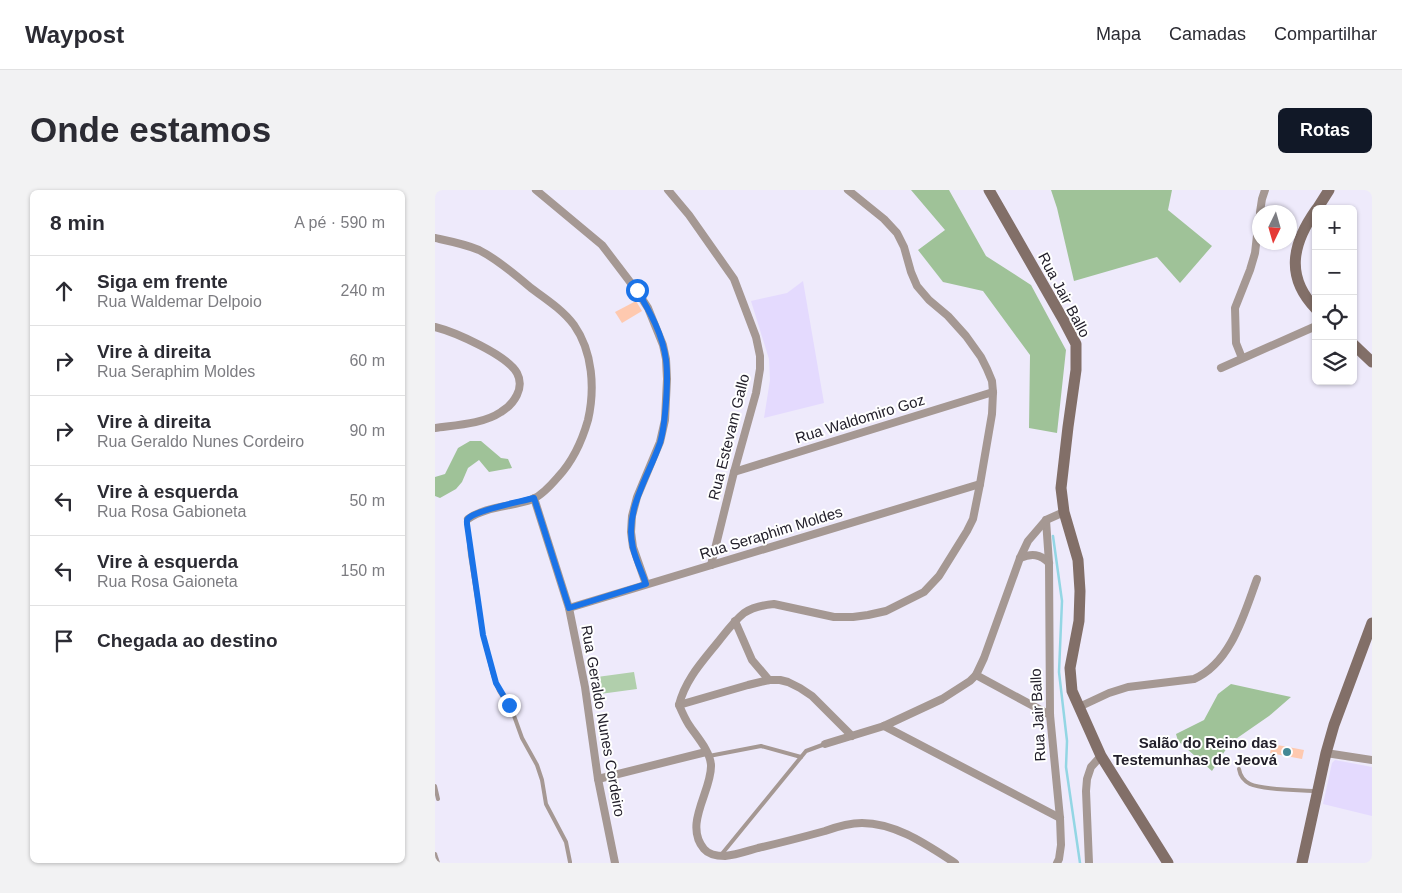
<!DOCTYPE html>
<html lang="pt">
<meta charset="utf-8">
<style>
:root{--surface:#fff;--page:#f2f2f3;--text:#2b2b33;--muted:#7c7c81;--line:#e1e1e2;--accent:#111827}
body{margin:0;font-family:Arial,sans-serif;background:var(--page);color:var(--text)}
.controls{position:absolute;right:15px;top:15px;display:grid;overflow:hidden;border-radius:8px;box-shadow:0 1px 4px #0004}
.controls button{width:45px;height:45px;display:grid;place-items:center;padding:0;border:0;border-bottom:1px solid var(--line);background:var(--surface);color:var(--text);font:25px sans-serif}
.compass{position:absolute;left:817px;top:15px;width:45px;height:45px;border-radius:50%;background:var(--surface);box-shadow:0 1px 4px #0004;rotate:185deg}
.stop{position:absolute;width:15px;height:15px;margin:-11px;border:4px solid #1a73e8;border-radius:50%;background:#fff}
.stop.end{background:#1a73e8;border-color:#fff;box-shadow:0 1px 5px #0008}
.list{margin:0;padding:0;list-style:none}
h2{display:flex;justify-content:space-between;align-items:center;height:65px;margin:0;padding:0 20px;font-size:21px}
h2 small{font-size:16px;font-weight:400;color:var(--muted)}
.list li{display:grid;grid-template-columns:32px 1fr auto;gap:15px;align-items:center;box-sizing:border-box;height:70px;padding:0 20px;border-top:1px solid var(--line)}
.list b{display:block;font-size:19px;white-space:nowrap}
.list p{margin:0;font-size:16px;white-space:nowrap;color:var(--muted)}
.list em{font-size:16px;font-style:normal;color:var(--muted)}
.icon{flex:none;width:28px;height:28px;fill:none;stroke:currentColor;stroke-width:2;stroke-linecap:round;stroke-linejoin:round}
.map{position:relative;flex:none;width:937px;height:673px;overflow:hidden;border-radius:8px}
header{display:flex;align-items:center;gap:30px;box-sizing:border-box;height:70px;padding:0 25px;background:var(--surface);border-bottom:1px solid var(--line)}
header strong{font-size:24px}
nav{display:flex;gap:28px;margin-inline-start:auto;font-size:18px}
.intro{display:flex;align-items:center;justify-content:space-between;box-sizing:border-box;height:120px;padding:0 30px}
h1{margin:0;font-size:35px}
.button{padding:12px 22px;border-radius:8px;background:var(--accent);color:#fff;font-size:18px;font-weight:700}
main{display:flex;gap:30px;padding:0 30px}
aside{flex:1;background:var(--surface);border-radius:8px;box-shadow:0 1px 4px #0004}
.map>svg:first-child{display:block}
.built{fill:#e4dafe}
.green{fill:#b1cfac}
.forest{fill:#9fc298}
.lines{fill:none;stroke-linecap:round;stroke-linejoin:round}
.stream{stroke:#93d6e4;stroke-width:2.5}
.building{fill:#fec9af}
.lane{stroke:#a59893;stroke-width:4}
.street{stroke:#a59893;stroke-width:8}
.secondary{stroke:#826f68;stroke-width:11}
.route{stroke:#1a73e8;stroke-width:6}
.poi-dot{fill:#448995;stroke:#fff;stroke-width:2}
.labels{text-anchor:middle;stroke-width:4;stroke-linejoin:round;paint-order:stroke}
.street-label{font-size:15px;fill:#23202b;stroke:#fff}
.poi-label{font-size:15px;font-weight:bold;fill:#23202b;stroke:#fff;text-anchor:end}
</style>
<header>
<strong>Waypost</strong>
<nav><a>Mapa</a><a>Camadas</a><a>Compartilhar</a></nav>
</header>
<div class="intro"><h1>Onde estamos</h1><a class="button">Rotas</a></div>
<main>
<aside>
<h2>8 min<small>A pé · 590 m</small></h2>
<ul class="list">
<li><svg class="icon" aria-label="ahead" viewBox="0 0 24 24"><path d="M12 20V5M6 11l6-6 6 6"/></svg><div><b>Siga em frente</b><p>Rua Waldemar Delpoio</p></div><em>240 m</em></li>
<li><svg class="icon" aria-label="right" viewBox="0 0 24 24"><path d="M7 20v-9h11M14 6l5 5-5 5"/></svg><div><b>Vire à direita</b><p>Rua Seraphim Moldes</p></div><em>60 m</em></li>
<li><svg class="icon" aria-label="right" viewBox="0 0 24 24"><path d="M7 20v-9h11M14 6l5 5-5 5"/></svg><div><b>Vire à direita</b><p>Rua Geraldo Nunes Cordeiro</p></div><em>90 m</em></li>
<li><svg class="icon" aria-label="left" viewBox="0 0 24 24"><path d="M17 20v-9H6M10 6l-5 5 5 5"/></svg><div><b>Vire à esquerda</b><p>Rua Rosa Gabioneta</p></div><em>50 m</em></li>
<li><svg class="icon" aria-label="left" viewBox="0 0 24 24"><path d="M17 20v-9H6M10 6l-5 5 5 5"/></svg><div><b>Vire à esquerda</b><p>Rua Rosa Gaioneta</p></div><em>150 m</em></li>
<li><svg class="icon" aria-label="arrive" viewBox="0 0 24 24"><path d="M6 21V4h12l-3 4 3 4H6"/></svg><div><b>Chegada ao destino</b></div></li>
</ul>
</aside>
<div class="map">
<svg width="937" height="673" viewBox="0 0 937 673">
<rect width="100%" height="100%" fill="#eeeafb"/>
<g class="built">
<polygon points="368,91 389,213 329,228 335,190 334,169 316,111 352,103"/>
<polygon points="900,570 937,577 937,626 888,614 897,573"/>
</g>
<polygon class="green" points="199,482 202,499 165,504 162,487"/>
<g class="forest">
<polygon points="476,0 514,0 551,66 596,95 631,160 622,243 594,238 595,165 548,101 508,92 483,60 510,40"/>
<polygon points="616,0 737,0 733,20 777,56 745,93 722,67 639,91 622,18"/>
<polygon points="35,251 46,251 66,268 73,269 77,278 54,282 44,270 33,278 27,292 21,299 5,308 0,306 0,287 10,284 23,258"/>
<polygon points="796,494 856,507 834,526 795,553 777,581 743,551 741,544 769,530 783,504"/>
</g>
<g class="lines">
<polyline class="stream" points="618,346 627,411 624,482 632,551 631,577 645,673"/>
</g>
<g class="building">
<polygon points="201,111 207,121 187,133 180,122"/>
<polygon points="837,554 869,560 867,569 835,563"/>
</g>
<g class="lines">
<g class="lane">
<polyline points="32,330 35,365 48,445 58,485 64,501 78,523 87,548 102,575 107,590 111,614 131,652 135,672"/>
<polyline points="274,566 326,556 366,567"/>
<path d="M804,579c1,6 5,12 11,15 12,6 50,6 65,7"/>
<polyline points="0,596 3,609"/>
<polyline points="0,664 3,673"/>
<polyline points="286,665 371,561 390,554"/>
</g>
<g class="street">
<polyline points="101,0 167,55 202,101 213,118 228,155 231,169 232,189 230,230 225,252 202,307 197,326 196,342 198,357 211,394"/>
<polyline points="233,0 254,25 299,89 321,147 325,166 325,179 321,203 299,282 276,375"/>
<path d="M413,0l36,29 13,14 7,14 7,25 6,14 12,14 19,16 18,20 15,21 6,12 5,12 1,11 -1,22 -12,70 -7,35 -6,12 -28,45 -15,16 -38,19 -18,4 -15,2h-19l-60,-13c-11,1 -21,3 -30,9 -10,8 -18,19 -26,29 -16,20 -33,38 -39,63 3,7 6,14 10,20 8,12 21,26 22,40 1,26 -28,59 -7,84 5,6 13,7 21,7 11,-1 22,-5 33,-8 22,-5 45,-11 67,-17 11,-4 25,-8 37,-8 34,0 65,22 93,40"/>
<polyline points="825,22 827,9 830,0"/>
<path d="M0,48c14,3 30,6 44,12 16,8 38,26 52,38 15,11 32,22 43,37 19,27 21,64 14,95 -6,21 -15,41 -30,57 -6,7 -16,18 -25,22 -21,8 -47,7 -65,20"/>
<path d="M0,137c20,5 72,28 82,46 8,15 -3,31 -16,39 -18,12 -44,13 -66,16"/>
<polyline points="807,168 801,153 800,118 815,80 820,63 824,28"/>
<polyline points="786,178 881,136"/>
<polyline points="299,282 558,202"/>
<polyline points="99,308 134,418 150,497 163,589 180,673"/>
<polyline points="611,330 614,373 615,525 625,628 626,655 624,669 622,673"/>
<path d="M585,368c12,-5 20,-4 29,5"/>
<polyline points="134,418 545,294"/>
<polyline points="300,431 317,470 334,490"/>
<polyline points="541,485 615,525"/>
<polyline points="244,515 313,495 334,490 345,490 353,492 365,498 377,506 417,546"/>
<path d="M644,517l30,-14 19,-6 66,-8c37,-16 50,-65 63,-100"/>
<polyline points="449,536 625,628"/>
<polyline points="390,554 449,536 507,509 535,491 541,485 549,468 585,368 593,351 611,330 629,322"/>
<polyline points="891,563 937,570"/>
<polyline points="163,589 271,562"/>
<polyline points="654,673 651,601 652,589 656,577 666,566"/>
</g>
<g class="secondary">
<polyline points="554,0 629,131 641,154 641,180 633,237 626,298 629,322 643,370 645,401 644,431 635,478 637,501 666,566 733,673"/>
<polyline points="882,19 894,0"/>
<path d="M881,20c-24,34 -31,67 0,99"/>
<polyline points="918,154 937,172"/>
<polyline points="867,673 891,563 899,535 937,433"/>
</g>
</g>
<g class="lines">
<path class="route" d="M74,515l-13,-22 -13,-48 -16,-111c0,-4 -1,-4 3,-7 11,-8 49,-15 64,-19l35,110 77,-24c-4,-12 -10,-23 -13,-36 -9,-38 15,-70 27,-105 4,-13 5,-27 6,-41 1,-14 2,-28 0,-42 -3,-25 -16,-48 -29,-70"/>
</g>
<circle class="poi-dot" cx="852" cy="562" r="5"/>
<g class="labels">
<g class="street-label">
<text transform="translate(629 105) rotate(62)" y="5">Rua Jair Ballo</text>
<text transform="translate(425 229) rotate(-17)" y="5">Rua Waldomiro Goz</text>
<text transform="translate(294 247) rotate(-76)" y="5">Rua Estevam Gallo</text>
<text transform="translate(336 343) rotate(-17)" y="5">Rua Seraphim Moldes</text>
<text transform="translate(603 525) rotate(-93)" y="5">Rua Jair Ballo</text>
<text transform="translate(168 531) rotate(80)" y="5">Rua Geraldo Nunes Cordeiro</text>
</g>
<g class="poi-label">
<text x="842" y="558">Salão do Reino das<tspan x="842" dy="17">Testemunhas de Jeová</tspan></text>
</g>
</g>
</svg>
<div class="controls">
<button>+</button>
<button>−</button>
<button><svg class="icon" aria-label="locate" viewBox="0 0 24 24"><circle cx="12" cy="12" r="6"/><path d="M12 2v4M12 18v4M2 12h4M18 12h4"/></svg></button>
<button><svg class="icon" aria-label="layers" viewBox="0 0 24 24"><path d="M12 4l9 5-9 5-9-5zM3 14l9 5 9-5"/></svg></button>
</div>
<svg class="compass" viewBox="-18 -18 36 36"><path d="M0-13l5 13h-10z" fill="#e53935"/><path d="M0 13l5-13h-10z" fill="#7c7c81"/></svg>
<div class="stop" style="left:202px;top:100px"></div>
<div class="stop end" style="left:74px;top:515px"></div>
</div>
</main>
